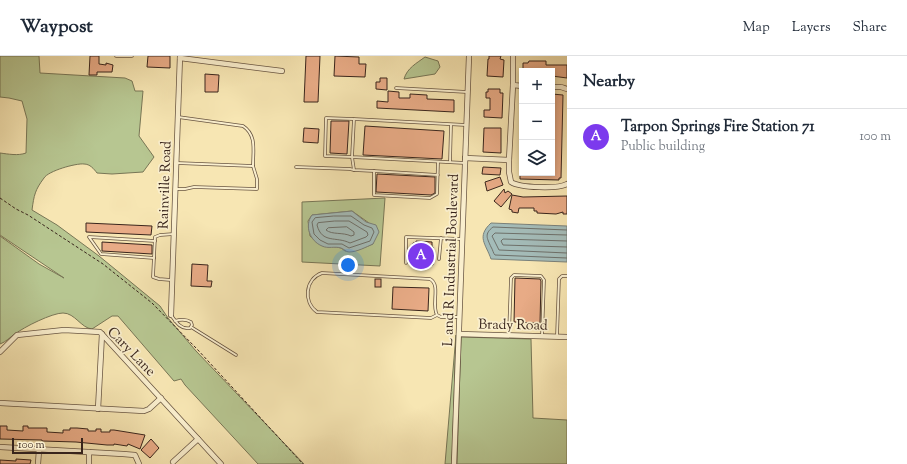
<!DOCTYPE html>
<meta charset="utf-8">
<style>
:root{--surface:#fff;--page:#f6f6f7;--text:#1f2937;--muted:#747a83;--line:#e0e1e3;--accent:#7c3aed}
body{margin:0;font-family:"Sorts Mill Goudy",serif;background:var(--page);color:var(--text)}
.controls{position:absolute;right:12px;top:12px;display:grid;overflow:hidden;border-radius:0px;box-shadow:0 2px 6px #0003}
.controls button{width:36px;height:36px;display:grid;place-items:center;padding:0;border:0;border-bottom:1px solid var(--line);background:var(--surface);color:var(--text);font:20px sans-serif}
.scale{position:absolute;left:12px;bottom:10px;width:71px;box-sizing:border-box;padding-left:4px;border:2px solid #39251c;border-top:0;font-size:11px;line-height:14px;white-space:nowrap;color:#39251c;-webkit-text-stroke:3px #faefce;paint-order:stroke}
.you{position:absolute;left:348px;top:209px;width:14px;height:14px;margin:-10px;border:3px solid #fff;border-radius:50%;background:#1a73e8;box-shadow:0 0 0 6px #1a73e833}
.badge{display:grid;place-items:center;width:26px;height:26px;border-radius:50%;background:var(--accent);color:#fff;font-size:13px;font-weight:700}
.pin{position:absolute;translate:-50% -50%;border:2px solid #fff;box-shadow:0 1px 4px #0006}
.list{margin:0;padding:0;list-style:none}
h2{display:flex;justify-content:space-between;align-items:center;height:52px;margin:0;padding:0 16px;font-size:17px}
h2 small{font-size:13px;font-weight:400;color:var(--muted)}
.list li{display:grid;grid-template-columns:26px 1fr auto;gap:12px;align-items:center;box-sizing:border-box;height:56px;padding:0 16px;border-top:1px solid var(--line)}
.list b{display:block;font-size:15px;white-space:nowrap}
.list p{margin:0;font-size:13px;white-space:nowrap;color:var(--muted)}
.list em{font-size:13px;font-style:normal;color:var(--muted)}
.icon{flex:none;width:22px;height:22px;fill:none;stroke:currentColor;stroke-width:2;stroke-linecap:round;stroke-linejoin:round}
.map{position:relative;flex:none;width:567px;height:408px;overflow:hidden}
header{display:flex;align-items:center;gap:24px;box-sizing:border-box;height:56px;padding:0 20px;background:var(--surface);border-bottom:1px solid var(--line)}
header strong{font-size:19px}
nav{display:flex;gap:22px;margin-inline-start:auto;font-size:14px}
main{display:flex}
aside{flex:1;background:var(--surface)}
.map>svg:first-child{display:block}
.green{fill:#b7c691;stroke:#787656;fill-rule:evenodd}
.water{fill:#a4bcb9;stroke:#79807a}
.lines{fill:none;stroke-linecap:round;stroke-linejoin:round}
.shore{stroke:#6e706a;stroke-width:1}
.building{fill:#e8ab86;stroke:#39251c}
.lane-casing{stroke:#685542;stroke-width:3.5}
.street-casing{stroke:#685542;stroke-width:6}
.path{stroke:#39251c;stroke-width:1;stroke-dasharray:3 2;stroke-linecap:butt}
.lane{stroke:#faefce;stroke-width:2}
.street{stroke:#faefce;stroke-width:4.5}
.labels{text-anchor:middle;stroke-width:3.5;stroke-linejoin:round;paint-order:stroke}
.street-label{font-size:14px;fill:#39251c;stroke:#faefce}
</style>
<header>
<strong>Waypost</strong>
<nav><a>Map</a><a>Layers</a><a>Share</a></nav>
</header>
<main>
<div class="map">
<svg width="567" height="408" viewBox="0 0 567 408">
<rect width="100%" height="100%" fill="#f7e6b3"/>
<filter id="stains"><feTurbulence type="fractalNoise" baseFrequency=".005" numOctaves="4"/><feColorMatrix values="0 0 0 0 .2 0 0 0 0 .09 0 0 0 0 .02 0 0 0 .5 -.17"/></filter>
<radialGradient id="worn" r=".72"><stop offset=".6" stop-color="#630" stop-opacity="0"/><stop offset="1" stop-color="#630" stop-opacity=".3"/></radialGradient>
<g class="green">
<path d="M0,0h39l1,17 85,5 7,3 3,10h8l-4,45 15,21 -11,15 -31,2 -15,-1c-3,-4 -7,-9 -13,-9 -8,-1 -36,7 -40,14 -9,12 -10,17 -12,32l25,15 42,31 61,50 8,12 28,33 108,113h-46l-73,-79 -4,-6 -7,2 -56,-65h-6l-20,13c-11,-1 -17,-16 -29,-16 -11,0 -39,14 -48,21 -5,3 -9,8 -15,10v-108l39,28 25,14 -64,-43v-82c8,1 18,3 26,0l1,-34 -5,-18 -13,-3 -9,-1z"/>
<path d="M425,1l13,4 2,6 -5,7 -31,5c3,-11 13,-16 21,-22z"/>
<path d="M385,142l-5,68 -78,-4v-60zM352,155l17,12 4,21 -15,6 -13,1 -4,-3 -23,-5 -8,-7 -2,-15 4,-6z"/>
<polygon points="456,279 452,408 445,408"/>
<polygon points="461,281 531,283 533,362 567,364 567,408 457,408"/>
</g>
<g class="water">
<path d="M352,155l14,11 10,3 3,7 -6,12c-7,3 -16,8 -24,8 -3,0 -5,-3 -8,-4 -6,-2 -13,1 -19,-2 -12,-5 -18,-20 -10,-31z"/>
<path d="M491,167l76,3v36l-76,-3c-5,-15 -15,-22 0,-36z"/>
</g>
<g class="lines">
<g class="shore">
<polygon points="334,160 351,160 364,169 372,172 374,176 370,185 349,192 342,188 328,188 320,184 314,178 312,166 315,162"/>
<path d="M335,165h14l18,11 1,3 -2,2 -16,6c-14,-7 -28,1 -33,-18l1,-2z"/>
<path d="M347,171l7,5v3l-3,1c-8,-4 -19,-1 -25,-6l2,-2z"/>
<path d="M567,174l-74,-3c-9,7 -6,11 -2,20 2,3 2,6 4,8l72,3"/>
<polyline points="567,179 495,177 492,180 499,194 567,197"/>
<polyline points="567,185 503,183 501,185 503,189 567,191"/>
</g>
</g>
<g class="building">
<polygon points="90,0 99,0 99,8 106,9 106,7 113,9 112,16 97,16 97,19 89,19"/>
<polygon points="148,0 170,0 170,12 147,11"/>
<polygon points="306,0 320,0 318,46 304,46"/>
<polygon points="335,0 359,1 359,8 366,8 365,21 334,20"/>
<polygon points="489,0 501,0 500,3 504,4 503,21 487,20 488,3 489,3"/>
<polygon points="529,5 546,5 546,9 567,9 567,22 552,20 552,15 523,15 523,7 528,7"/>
<polygon points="205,18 219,19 218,36 205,36"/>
<polygon points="380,22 387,22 387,34 376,33 376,26 380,26"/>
<polygon points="488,33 500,33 500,37 503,37 502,62 484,61 484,54 490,54 490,42 486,42 486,36 488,36"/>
<polygon points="388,35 399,36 399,42 410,42 410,38 427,39 427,43 454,44 454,56 377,52 377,45 388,46"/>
<polygon points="552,38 563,39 561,122 559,122 559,124 520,123 520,117 552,117"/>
<polygon points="331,65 349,65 347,98 330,97"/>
<polygon points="365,70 444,75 442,103 363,99"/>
<polygon points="304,72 319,73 318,87 303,86"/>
<polygon points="484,72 501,72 501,97 483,96"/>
<polygon points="483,111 501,112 500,119 482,118"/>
<polygon points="377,118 435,121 435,137 431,139 376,136"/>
<polygon points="500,121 503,129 487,135 485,126"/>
<polygon points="504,133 505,137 508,135 512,138 501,151 494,145"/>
<polygon points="512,139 523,141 567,140 567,158 563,158 563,156 556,158 537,157 537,155 534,155 534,152 519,152 518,157 512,156 512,154 509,153"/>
<polygon points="86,167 152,170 151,179 86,176"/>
<polygon points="416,185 432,186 432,191 433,191 433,209 414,208 415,197 413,197 413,187 416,187"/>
<polygon points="102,186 152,189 152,198 102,195"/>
<polygon points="192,208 208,209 207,225 212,225 211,231 191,230"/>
<polygon points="515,222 540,223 541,225 540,267 514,266"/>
<rect x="375" y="223" width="6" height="8"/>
<polygon points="393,231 429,232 428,255 392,253"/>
<polygon points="0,370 7,370 7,374 23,375 23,370 28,370 28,372 47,372 47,376 63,377 63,374 70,374 70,372 77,372 88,373 88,375 96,375 96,373 101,373 101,376 110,376 110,374 114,374 145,379 140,393 128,388 127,390 114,388 114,389 107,389 76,386 42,385 42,384 0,383"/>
<polygon points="151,383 159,392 150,402 141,394"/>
<polygon points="16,403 31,404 30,408 0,408 0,404 16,405"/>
</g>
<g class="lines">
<defs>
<g id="lane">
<polyline points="116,0 132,0"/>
<polyline points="396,32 467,36"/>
<polyline points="353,63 326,62 325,100 352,101 354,114 374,115"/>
<polyline points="450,106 451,69"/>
<path d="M177,107l76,3c0,-15 4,-31 -10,-40l-65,-9"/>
<polyline points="465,107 352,101 354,63 466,69"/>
<polyline points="296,111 350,113 354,114"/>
<polyline points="438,119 374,115 374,139 430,142 437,138 438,106"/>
<polyline points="176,133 185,133 194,131 257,133 257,123 253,110"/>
<polyline points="154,202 101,198 89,181 155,185"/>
<polyline points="439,203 441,182"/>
<polyline points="406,207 406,181 461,183"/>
<polyline points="171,224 159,223 153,221 155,181 160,179 174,178"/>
<path d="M171,259c5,7 10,15 19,13l2,-3 -1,-3c-5,-3 -10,-3 -16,-1"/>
<path d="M437,259l-6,3 -114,-6c-14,-10 -12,-33 5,-39l108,6c11,6 1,25 7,36l4,2h17"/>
<polyline points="191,271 236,299"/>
<polyline points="509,278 511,222 514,219 541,220 544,224 542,280"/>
<polyline points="557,280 559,223 562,220 567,220"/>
</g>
<g id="street">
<polyline points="513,0 513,29 522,30"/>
<polyline points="180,2 282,15"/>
<path d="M513,29l-4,75v12l2,10c9,6 47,7 56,2"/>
<polyline points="552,31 561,31 567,33"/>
<polyline points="465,102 509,104"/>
<polyline points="171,259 180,0"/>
<polyline points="459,278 567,281"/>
<polyline points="0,296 17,279 64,274 100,276 221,408"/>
<polyline points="0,347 144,355 149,353 161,342"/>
<polyline points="98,353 102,278"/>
<polyline points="0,391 123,398 135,399 139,408"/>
<polyline points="173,406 198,383"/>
<polyline points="38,408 39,394"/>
<polyline points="89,408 89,396"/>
<polyline points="454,408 469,0"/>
</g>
</defs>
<use href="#lane" class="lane-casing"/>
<use href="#street" class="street-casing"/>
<polyline class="path" points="0,142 16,153 28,159 103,208 152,247 197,293 303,408"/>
<use href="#lane" class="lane"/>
<use href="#street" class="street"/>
</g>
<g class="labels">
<g class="street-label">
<text transform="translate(164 129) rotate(-88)" y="5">Rainville Road</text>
<text transform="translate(450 204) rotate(-88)" y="5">L and R Industrial Boulevard</text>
<text transform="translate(513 268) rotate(1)" y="5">Brady Road</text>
<text transform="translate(132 295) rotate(46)" y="5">Cary Lane</text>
</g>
</g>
<rect width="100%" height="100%" filter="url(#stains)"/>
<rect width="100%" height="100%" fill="url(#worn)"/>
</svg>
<div class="controls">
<button>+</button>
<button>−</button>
<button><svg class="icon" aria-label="layers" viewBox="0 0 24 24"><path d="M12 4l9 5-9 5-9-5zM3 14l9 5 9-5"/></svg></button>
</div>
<div class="scale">100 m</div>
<div class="you"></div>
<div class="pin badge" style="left:421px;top:200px">A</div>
</div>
<aside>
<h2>Nearby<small></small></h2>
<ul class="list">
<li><span class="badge">A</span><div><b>Tarpon Springs Fire Station 71</b><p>Public building</p></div><em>100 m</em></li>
</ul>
</aside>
</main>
